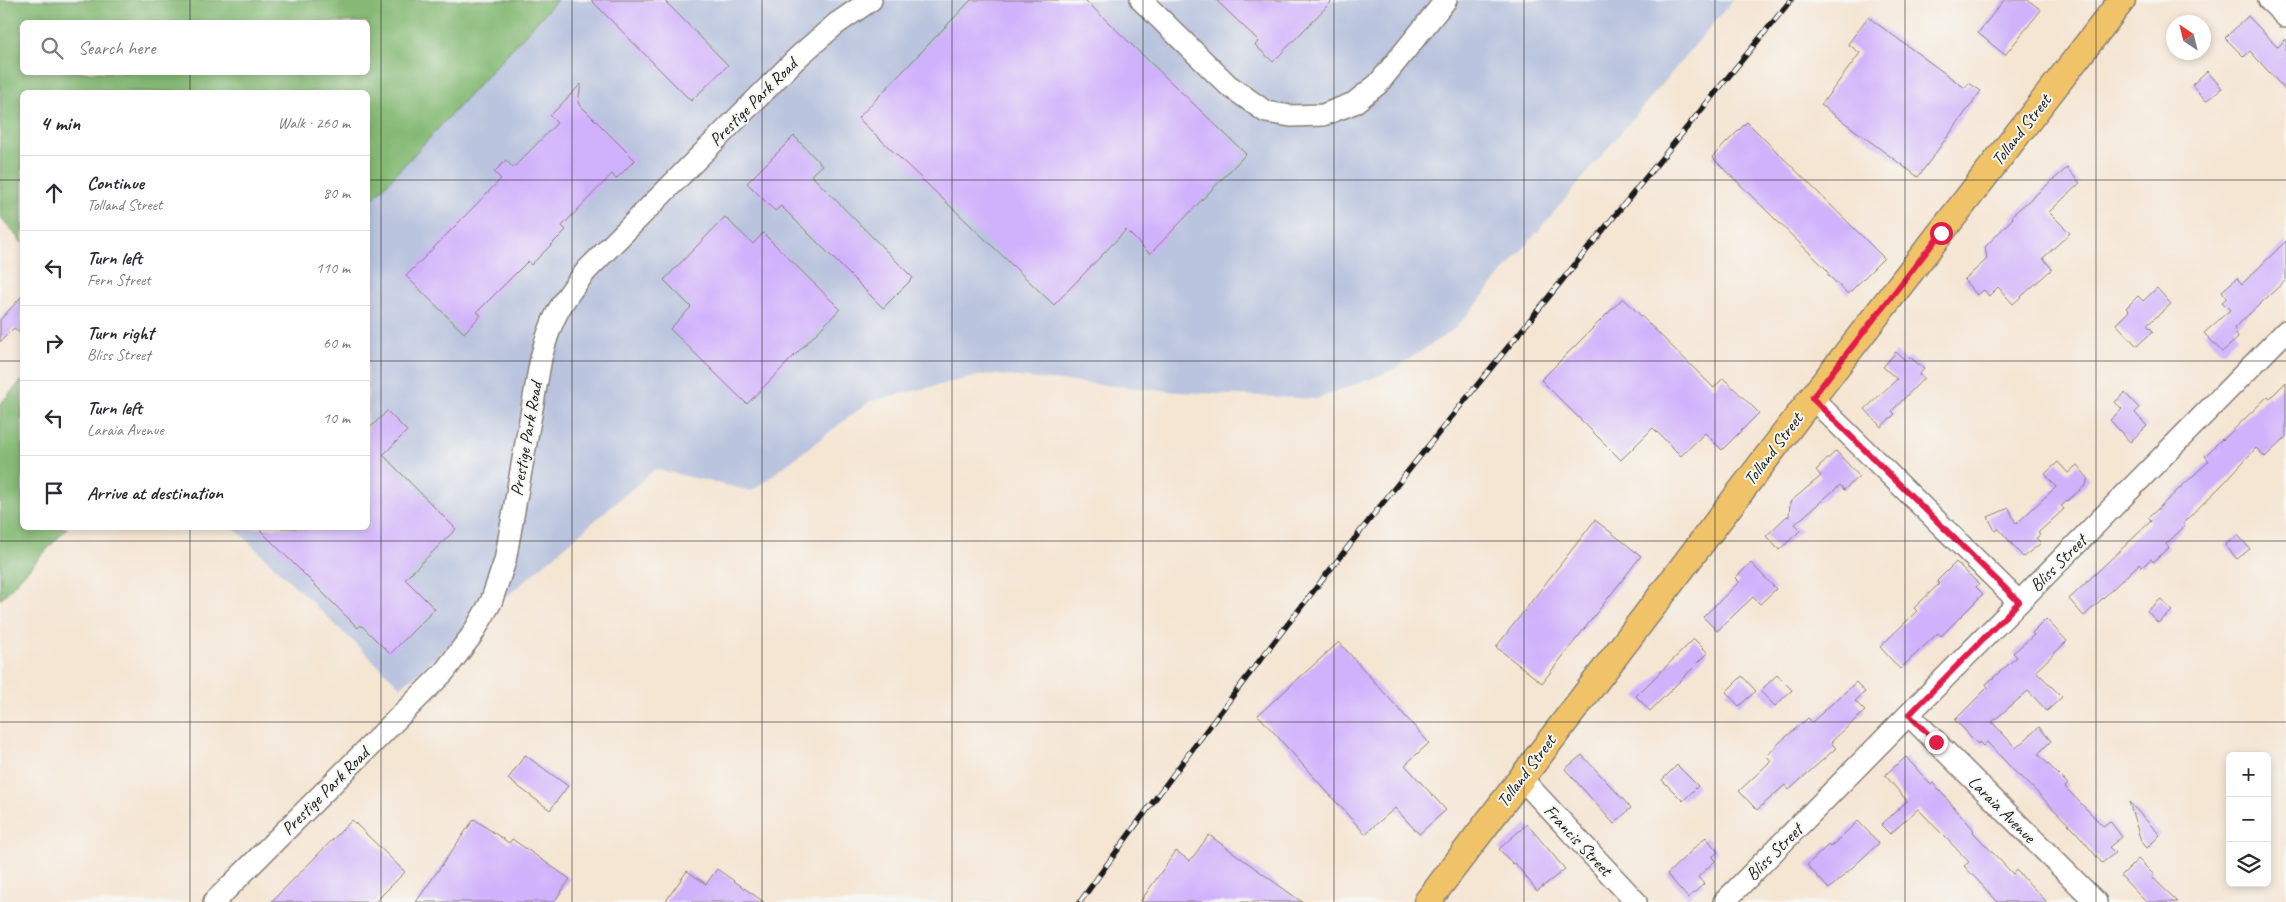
<!DOCTYPE html>
<meta charset="utf-8">
<style>
:root{--surface:#fff;--page:#f2f2f3;--text:#2b2b33;--muted:#7c7c81;--line:#e1e1e2}
body{margin:0;font-family:Caveat,sans-serif;background:var(--page);color:var(--text)}
.controls{position:absolute;right:15px;bottom:15px;display:grid;overflow:hidden;border-radius:8px;box-shadow:0 2px 8px #0003}
.controls button{width:45px;height:45px;display:grid;place-items:center;padding:0;border:0;border-bottom:1px solid var(--line);background:var(--surface);color:var(--text);font:25px sans-serif}
.compass{position:absolute;left:2166px;top:15px;width:45px;height:45px;border-radius:50%;background:var(--surface);box-shadow:0 2px 8px #0003;rotate:325deg}
.stop{position:absolute;width:15px;height:15px;margin:-11px;border:4px solid #e11d48;border-radius:50%;background:#fff}
.stop.end{background:#e11d48;border-color:#fff;box-shadow:0 1px 5px #0008}
.list{margin:0;padding:0;list-style:none}
h2{display:flex;justify-content:space-between;align-items:center;height:65px;margin:0;padding:0 20px;font-size:21px}
h2 small{font-size:16px;font-weight:400;color:var(--muted)}
.list li{display:grid;grid-template-columns:32px 1fr auto;gap:15px;align-items:center;box-sizing:border-box;height:75px;padding:0 20px;border-top:1px solid var(--line)}
.list b{display:block;font-size:19px;white-space:nowrap}
.list p{margin:0;font-size:16px;white-space:nowrap;color:var(--muted)}
.list em{font-size:16px;font-style:normal;color:var(--muted)}
.icon{flex:none;width:28px;height:28px;fill:none;stroke:currentColor;stroke-width:2;stroke-linecap:round;stroke-linejoin:round}
.map{position:relative;flex:none;width:2286px;height:902px;overflow:hidden}
.search{position:absolute;background:var(--surface);box-shadow:0 2px 8px #0003;left:20px;top:20px;width:350px;height:55px;display:flex;align-items:center;gap:12px;box-sizing:border-box;padding:0 18px;border-radius:8px;color:var(--muted);font-size:19px}
.panel{position:absolute;background:var(--surface);box-shadow:0 2px 8px #0003;left:20px;top:90px;width:350px;height:440px;border-radius:8px}
.map>svg:first-child{display:block}
.industrial{fill:#bac4de}
.forest{fill:#85b974;stroke:#506a48;fill-rule:evenodd}
.building{fill:#d0b1fc}
.lines{fill:none;stroke-linecap:round;stroke-linejoin:round}
.minor-casing{stroke:#888078;stroke-width:24}
.major-casing{stroke:#888078;stroke-width:29}
.minor{stroke:#fff;stroke-width:21}
.major{stroke:#f1c369;stroke-width:26}
.rail-casing{stroke:#1c1c1c;stroke-width:5.5}
.rail{stroke:#f6f6f2;stroke-width:4;stroke-dasharray:11;stroke-linecap:butt}
.route{stroke:#e11d48;stroke-width:6}
.grid{fill:none;stroke:#1c1c1c;stroke-width:1;stroke-opacity:0.55}
.labels{text-anchor:middle;stroke-width:4;stroke-linejoin:round;paint-order:stroke}
.street-label{font-size:18px;fill:#1c1c1c;stroke:#f6f6f2}
</style>
<div class="map">
<svg width="2286" height="902" viewBox="0 0 2286 902">
<rect width="100%" height="100%" fill="#f6f6f2"/>
<filter id="ink" filterUnits="userSpaceOnUse"><feTurbulence type="fractalNoise" baseFrequency=".02" numOctaves="2"/><feDisplacementMap in="SourceGraphic" scale="10" xChannelSelector="R" yChannelSelector="G"/><feConvolveMatrix kernelMatrix="1 2 1 2 8 2 1 2 1" color-interpolation-filters="sRGB"/></filter>
<filter id="wash" filterUnits="userSpaceOnUse"><feTurbulence type="fractalNoise" baseFrequency=".0096" numOctaves="4" result="noise"/><feDisplacementMap in="SourceGraphic" scale="20" xChannelSelector="R" yChannelSelector="G"/><feGaussianBlur stdDeviation="1.12" result="paint"/><feColorMatrix in="noise" values="0 0 0 0 0 0 0 0 0 0 0 0 0 0 0 0 0 1.4 0 .05"/><feComposite in="paint" operator="in"/></filter>
<g filter="url(#wash)">
<rect width="100%" height="100%" fill="#f5e5d3"/>
<polygon class="industrial" points="557,0 1733,0 1457,327 1393,370 1316,399 1180,392 987,374 870,401 752,491 655,469 401,687 234,528 368,528 368,204"/>
<g class="forest">
<path d="M0,0h557l-189,204v-112h-346v151l-22,-27zM22,22h346v50h-346z"/>
<polygon points="22,380 22,528 67,528 0,600 0,404"/>
</g>
<g id="blocks">
<g class="building">
<polygon points="591,0 664,0 728,65 691,101"/>
<polygon points="971,0 1085,0 1246,154 1150,254 1126,230 1054,305 858,118"/>
<polygon points="1216,0 1333,0 1273,62 1255,45 1259,41"/>
<polygon points="2004,0 2028,0 2041,10 2005,55 1978,33"/>
<polygon points="2248,16 2278,47 2286,39 2286,91 2250,51 2244,57 2225,38"/>
<polygon points="1868,17 1965,88 1969,83 1981,91 1918,177 1821,105 1860,53 1848,44"/>
<polygon points="2207,71 2222,88 2206,101 2192,85"/>
<polygon points="581,84 578,103 635,160 616,179 612,174 562,226 566,230 531,265 528,261 477,312 481,315 464,333 406,276 501,179 494,172 506,160 513,168 557,123 550,116"/>
<polygon points="1747,122 1884,258 1848,294 1828,275 1828,271 1712,157"/>
<polygon points="794,136 822,165 811,175 913,278 883,308 781,206 775,211 747,183"/>
<polygon points="2067,168 2080,183 2049,212 2070,233 2043,258 2052,269 2013,304 1998,287 1989,296 1984,290 1977,295 1964,280 1987,259 1985,247 2013,218 2011,216"/>
<polygon points="725,217 753,244 763,233 840,309 747,404 670,329 691,307 664,280"/>
<polygon points="2286,241 2286,280 2234,328 2238,338 2222,352 2204,333 2230,310 2222,302 2227,298 2222,291 2237,278 2242,284"/>
<polygon points="2157,288 2171,304 2147,325 2153,331 2137,346 2116,324 2129,311 2126,308 2138,296 2143,301"/>
<polygon points="22,296 22,335 14,328 0,342 0,320"/>
<polygon points="1623,298 1714,388 1723,378 1759,413 1722,450 1705,433 1681,456 1653,428 1621,460 1541,380"/>
<polygon points="1896,352 1906,361 1910,357 1924,369 1919,375 1924,378 1892,411 1895,414 1881,427 1865,409 1897,379 1883,367"/>
<polygon points="2286,382 2286,437 2265,457 2256,448 2221,486 2183,523 2185,526 2166,544 2169,548 2153,562 2151,559 2142,567 2139,564 2084,616 2069,599 2151,521 2148,518 2209,461 2205,456 2222,439 2223,440 2268,396 2270,398"/>
<polygon points="2125,393 2139,408 2135,413 2147,426 2130,442 2110,420 2122,409 2115,402"/>
<polygon points="387,411 407,431 383,455 456,529 405,579 435,609 390,654 361,625 358,628 258,528 368,528 368,430"/>
<polygon points="1836,451 1859,476 1844,490 1840,485 1795,524 1801,530 1779,550 1766,536 1787,516 1789,517 1790,502 1821,476 1816,470"/>
<polygon points="2058,462 2068,473 2077,465 2088,478 2086,485 2061,506 2064,509 2038,533 2040,535 2036,538 2041,543 2023,557 1999,529 1995,531 1988,517 2009,508 2016,524 2056,487 2045,474"/>
<polygon points="1595,520 1641,556 1542,683 1496,647"/>
<polygon points="2238,535 2250,549 2237,559 2225,545"/>
<polygon points="1956,562 1979,584 1976,587 1983,594 1941,636 1938,633 1900,669 1880,647 1917,611 1914,608 1939,584 1937,581"/>
<polygon points="1751,563 1776,589 1760,604 1753,597 1717,631 1703,617 1739,582 1735,578"/>
<polygon points="2161,599 2172,611 2158,623 2147,611"/>
<polygon points="2046,619 2067,641 2036,671 2062,697 2047,711 2028,691 1992,722 2016,748 2039,727 2051,741 2038,754 2068,784 2065,787 2103,826 2110,821 2122,837 2109,847 2115,853 2102,863 2077,833 2021,776 2020,777 1987,742 1983,746 1979,742 1978,744 1955,720 1988,687 1986,684 2017,657 2013,653 2034,635 2032,633"/>
<polygon points="1694,639 1708,653 1650,711 1636,696"/>
<polygon points="1339,642 1429,743 1405,765 1446,810 1419,834 1395,808 1365,834 1258,715"/>
<polygon points="1777,675 1792,690 1775,706 1760,691"/>
<polygon points="1742,676 1756,691 1739,706 1726,692"/>
<polygon points="1856,682 1865,692 1855,701 1865,711 1833,740 1831,743 1836,748 1789,790 1785,785 1757,810 1739,791 1771,761 1767,756 1780,742 1808,718 1812,722"/>
<polygon points="525,755 568,786 550,810 508,779"/>
<polygon points="1582,755 1631,808 1614,824 1565,769"/>
<polygon points="1906,757 1931,785 1933,783 1974,830 1973,832 2013,874 2016,870 2047,902 1998,902 1964,866 1969,862 1918,809 1890,834 1881,825 1907,801 1885,775"/>
<polygon points="1677,765 1698,786 1683,801 1662,780"/>
<polygon points="2129,802 2160,835 2147,848 2141,841"/>
<polygon points="474,819 509,843 512,839 570,879 554,902 416,902"/>
<polygon points="352,820 405,872 375,902 271,902"/>
<polygon points="1858,821 1879,843 1829,889 1807,865 1828,845 1830,847"/>
<polygon points="1527,824 1565,869 1537,891 1515,863 1513,864 1499,849"/>
<polygon points="1209,835 1302,902 1140,902 1176,851 1190,861"/>
<polygon points="1706,837 1718,852 1712,857 1715,861 1698,877 1704,884 1688,898 1667,874"/>
<polygon points="2138,859 2154,875 2152,877 2178,902 2146,902 2121,876"/>
<polygon points="717,869 764,902 665,902 687,871 706,884"/>
</g>
</g>
</g>
<g filter="url(#ink)">
<use href="#blocks" fill-opacity="0" stroke="#888078" stroke-width="1"/>
<g class="lines">
<defs>
<g id="minor">
<polyline points="1141,0 1228,85 1266,112 1291,116 1323,115 1354,103 1378,84 1446,0"/>
<polyline points="2269,0 2286,17"/>
<polyline points="1812,398 2019,602"/>
<polyline points="1909,715 2096,902"/>
<polyline points="1521,778 1636,902"/>
<path d="M214,902l230,-230 28,-37 19,-33 14,-41 36,-203c10,-40 20,-56 46,-88l211,-213 38,-33 35,-24"/>
<polyline points="1724,902 2286,331"/>
</g>
<polyline id="major" points="1427,902 1812,398 2122,0"/>
</defs>
<use href="#minor" class="minor-casing"/>
<use href="#major" class="major-casing"/>
<use href="#minor" class="minor"/>
<use href="#major" class="major"/>
<defs>
<path id="rail" d="M1080,902c223,-311 469,-605 711,-902"/>
</defs>
<use href="#rail" class="rail-casing"/>
<use href="#rail" class="rail"/>
</g>
</g>
<g class="lines" filter="url(#ink)">
<polyline class="route" points="1936,742 1909,715 2019,602 1812,398 1941,233"/>
</g>
<path class="grid" d="M190,0v22M381,0v902M572,0v902M762,0v902M952,0v902M1143,0v902M1334,0v902M1524,0v902M1715,0v902M1905,0v902M2096,0v902M190,72v20M0,180h22M368,180h1918M0,361h22M368,361h1918M190,528v374M0,541h2286M0,722h2286"/>
<g class="labels">
<g class="street-label">
<text transform="translate(753 102) rotate(-45)" y="6">Prestige Park Road</text>
<text transform="translate(2021 130) rotate(-52)" y="6">Tolland Street</text>
<text transform="translate(526 439) rotate(-80)" y="6">Prestige Park Road</text>
<text transform="translate(1773 449) rotate(-53)" y="6">Tolland Street</text>
<text transform="translate(2058 563) rotate(-45)" y="6">Bliss Street</text>
<text transform="translate(1526 771) rotate(-53)" y="6">Tolland Street</text>
<text transform="translate(325 791) rotate(-45)" y="6">Prestige Park Road</text>
<text transform="translate(2002 809) rotate(45)" y="6">Laraia Avenue</text>
<text transform="translate(1578 840) rotate(47)" y="6">Francis Street</text>
<text transform="translate(1774 852) rotate(-45)" y="6">Bliss Street</text>
</g>
</g>
</svg>
<div class="controls">
<button>+</button>
<button>−</button>
<button><svg class="icon" aria-label="layers" viewBox="0 0 24 24"><path d="M12 4l9 5-9 5-9-5zM3 14l9 5 9-5"/></svg></button>
</div>
<svg class="compass" viewBox="-18 -18 36 36"><path d="M0-13l5 13h-10z" fill="#e53935"/><path d="M0 13l5-13h-10z" fill="#7c7c81"/></svg>
<div class="stop" style="left:1941px;top:233px"></div>
<div class="stop end" style="left:1936px;top:742px"></div>
<div class="search"><svg class="icon" aria-label="search" viewBox="0 0 24 24"><circle cx="10" cy="10" r="6"/><path d="M15 15l6 6"/></svg>Search here</div>
<section class="panel">
<h2>4 min<small>Walk · 260 m</small></h2>
<ul class="list">
<li><svg class="icon" aria-label="ahead" viewBox="0 0 24 24"><path d="M12 20V5M6 11l6-6 6 6"/></svg><div><b>Continue</b><p>Tolland Street</p></div><em>80 m</em></li>
<li><svg class="icon" aria-label="left" viewBox="0 0 24 24"><path d="M17 20v-9H6M10 6l-5 5 5 5"/></svg><div><b>Turn left</b><p>Fern Street</p></div><em>110 m</em></li>
<li><svg class="icon" aria-label="right" viewBox="0 0 24 24"><path d="M7 20v-9h11M14 6l5 5-5 5"/></svg><div><b>Turn right</b><p>Bliss Street</p></div><em>60 m</em></li>
<li><svg class="icon" aria-label="left" viewBox="0 0 24 24"><path d="M17 20v-9H6M10 6l-5 5 5 5"/></svg><div><b>Turn left</b><p>Laraia Avenue</p></div><em>10 m</em></li>
<li><svg class="icon" aria-label="arrive" viewBox="0 0 24 24"><path d="M6 21V4h12l-3 4 3 4H6"/></svg><div><b>Arrive at destination</b></div></li>
</ul>
</section>
</div>
